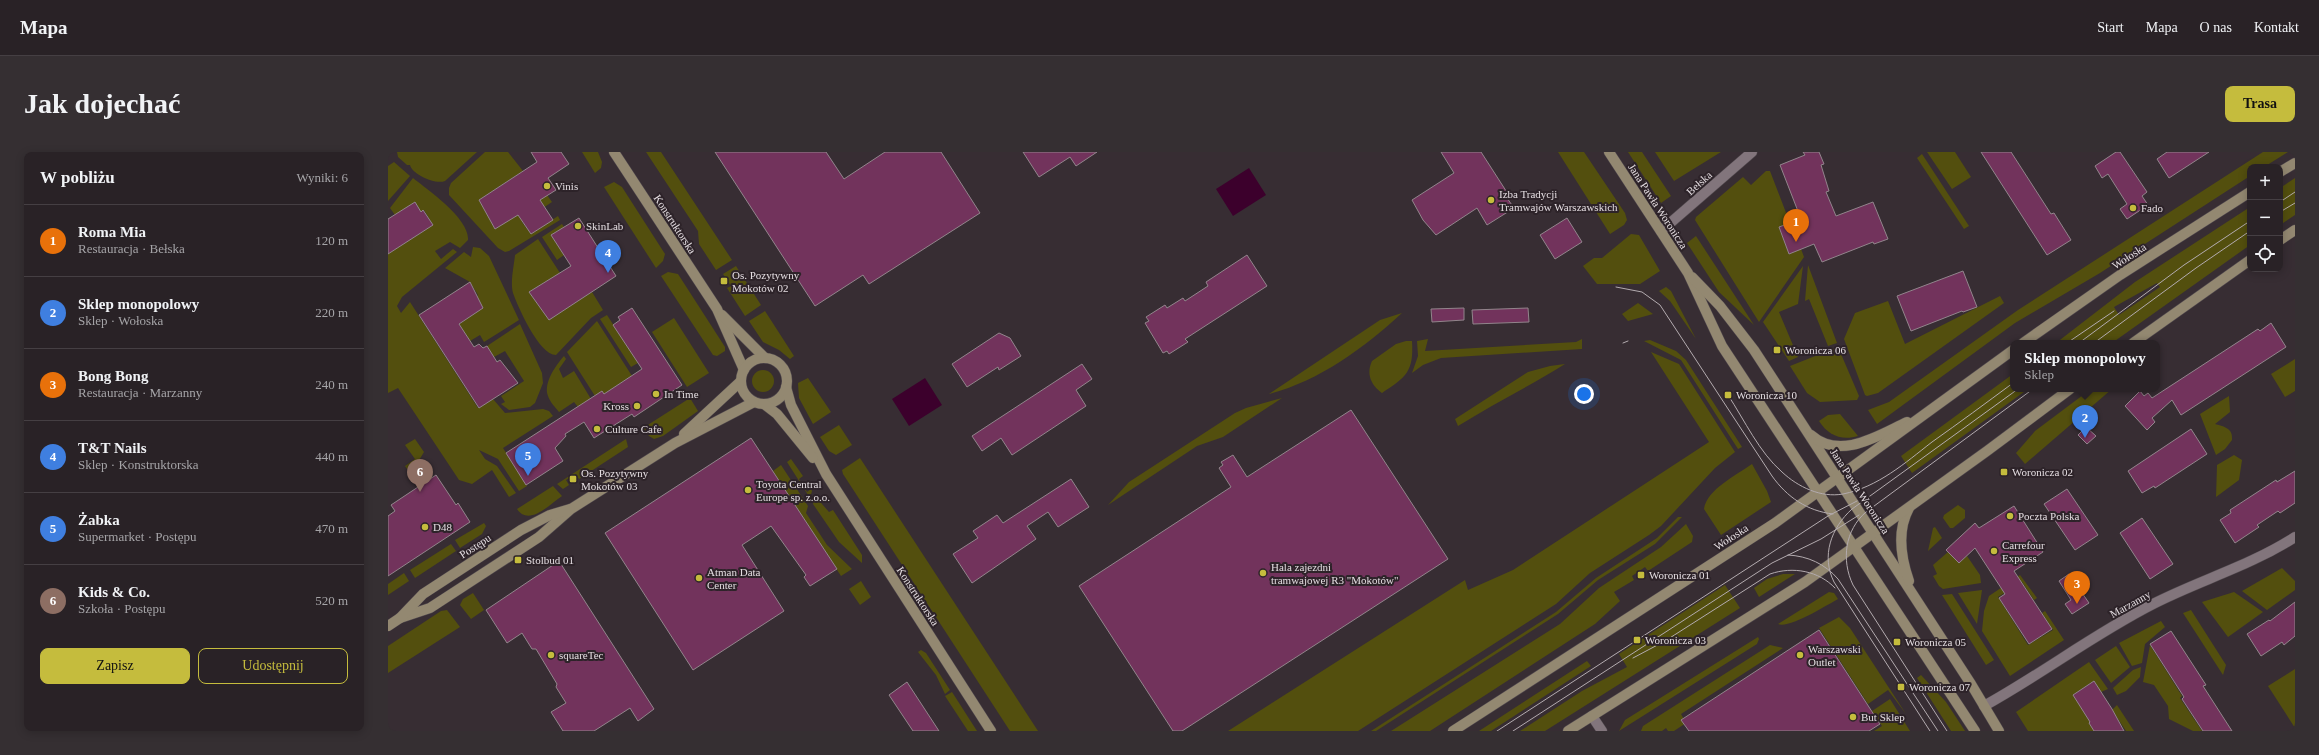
<!DOCTYPE html>
<html lang="pl">
<meta charset="utf-8">
<style>
:root{--surface:#292226;--page:#352f32;--text:#f1f3f6;--muted:#a5a4a7;--line:#453f43;--accent:#c5bc3d}
body{margin:0;font-family:Georgia,serif;background:var(--page);color:var(--text)}
.controls{position:absolute;right:12px;top:12px;display:grid;overflow:hidden;border-radius:8px;box-shadow:0 2px 10px #0003}
.controls button{width:36px;height:36px;display:grid;place-items:center;padding:0;border:0;border-bottom:1px solid var(--line);background:var(--surface);color:var(--text);font:20px sans-serif}
.you{position:absolute;left:1196px;top:242px;width:14px;height:14px;margin:-10px;border:3px solid #fff;border-radius:50%;background:#1a73e8;box-shadow:0 0 0 6px #1a73e833}
.badge{display:grid;place-items:center;width:26px;height:26px;border-radius:50%;background:var(--accent);color:#fff;font-size:13px;font-weight:700}
.pin{position:absolute;translate:-50% -33px;filter:drop-shadow(0 1px 2px #0008)}
.pin::after{content:'';position:absolute;top:21px;width:14px;height:12px;background:inherit;clip-path:polygon(0 0,100% 0,50% 100%)}
.popup{position:absolute;left:1622px;top:188px;width:150px;height:52px;box-sizing:border-box;display:grid;place-content:center;border-radius:8px;background:var(--surface);filter:drop-shadow(0 1px 3px #0005);font-size:13px;white-space:nowrap;color:var(--muted)}
.popup b{font-size:15px;color:var(--text)}
.popup::after{content:'';position:absolute;left:50%;top:100%;margin-left:-8px;border:8px solid transparent;border-top-color:var(--surface)}
.list{margin:0;padding:0;list-style:none}
h2{display:flex;justify-content:space-between;align-items:center;height:52px;margin:0;padding:0 16px;font-size:17px}
h2 small{font-size:13px;font-weight:400;color:var(--muted)}
.list li{display:grid;grid-template-columns:26px 1fr auto;gap:12px;align-items:center;box-sizing:border-box;height:72px;padding:0 16px;border-top:1px solid var(--line)}
.list b{display:block;font-size:15px;white-space:nowrap}
.list p{margin:0;font-size:13px;white-space:nowrap;color:var(--muted)}
.list em{font-size:13px;font-style:normal;color:var(--muted)}
.actions{display:flex;gap:8px;padding:12px 16px}
.actions a{flex:1;padding:9px 0;border:1px solid var(--accent);border-radius:8px;text-align:center;font-size:14px;color:var(--accent)}
.actions .main{background:var(--accent);color:#111}
.icon{flex:none;width:22px;height:22px;fill:none;stroke:currentColor;stroke-width:2;stroke-linecap:round;stroke-linejoin:round}
.map{position:relative;flex:none;width:1907px;height:579px;overflow:hidden;border-radius:8px}
header{display:flex;align-items:center;gap:24px;box-sizing:border-box;height:56px;padding:0 20px;background:var(--surface);border-bottom:1px solid var(--line)}
header strong{font-size:19px}
nav{display:flex;gap:22px;margin-inline-start:auto;font-size:14px}
.intro{display:flex;align-items:center;justify-content:space-between;box-sizing:border-box;height:96px;padding:0 24px}
h1{margin:0;font-size:28px}
.button{padding:10px 18px;border-radius:8px;background:var(--accent);color:#111;font-size:14px;font-weight:700}
main{display:flex;gap:24px;padding:0 24px}
aside{flex:1;background:var(--surface);border-radius:8px;box-shadow:0 2px 10px #0003}
.map>svg:first-child{display:block}
.green{fill:#534f0e;fill-rule:evenodd}
.water{fill:#3c002c}
.building{fill:#72335c;stroke:#92858c}
.lines{fill:none;stroke-linecap:round;stroke-linejoin:round}
.street-casing{stroke:#51494e;stroke-width:11}
.secondary-casing{stroke:#51494e;stroke-width:11}
.street{stroke:#82757c;stroke-width:10}
.secondary{stroke:#938871;stroke-width:10}
.tram{stroke:#b3abaf;stroke-width:1}
.poi-dot{fill:#c5bc3d;stroke:#2d2329;stroke-width:1.5}
.labels{text-anchor:middle;stroke-width:4;stroke-linejoin:round;paint-order:stroke}
.street-label{font-size:11px;fill:#e4dde1;stroke:#2d2329}
.poi-label{font-size:11px;fill:#e4dde1;stroke:#2d2329;text-anchor:start}
</style>
<header>
<strong>Mapa</strong>
<nav><a>Start</a><a>Mapa</a><a>O nas</a><a>Kontakt</a></nav>
</header>
<div class="intro"><h1>Jak dojechać</h1><a class="button">Trasa</a></div>
<main>
<aside>
<h2>W pobliżu<small>Wyniki: 6</small></h2>
<ul class="list">
<li><span class="badge" style="background:#e8710a">1</span><div><b>Roma Mia</b><p>Restauracja · Bełska</p></div><em>120 m</em></li>
<li><span class="badge" style="background:#3f7fe0">2</span><div><b>Sklep monopolowy</b><p>Sklep · Wołoska</p></div><em>220 m</em></li>
<li><span class="badge" style="background:#e8710a">3</span><div><b>Bong Bong</b><p>Restauracja · Marzanny</p></div><em>240 m</em></li>
<li><span class="badge" style="background:#3f7fe0">4</span><div><b>T&amp;T Nails</b><p>Sklep · Konstruktorska</p></div><em>440 m</em></li>
<li><span class="badge" style="background:#3f7fe0">5</span><div><b>Żabka</b><p>Supermarket · Postępu</p></div><em>470 m</em></li>
<li><span class="badge" style="background:#8d6e63">6</span><div><b>Kids &amp; Co.</b><p>Szkoła · Postępu</p></div><em>520 m</em></li>
</ul>
<div class="actions"><a class="main">Zapisz</a><a>Udostępnij</a></div>
</aside>
<div class="map">
<svg width="1907" height="579" viewBox="0 0 1907 579">
<rect width="100%" height="100%" fill="#372d33"/>
<g class="green">
<path d="M9,0h80l-32,29c-10,4 -33,-7 -35,-16h-3l-9,-8z"/>
<polygon points="97,0 120,0 135,19 109,36 111,39 103,40 91,48 107,77 159,43 164,50 134,70 143,82 170,64 172,68 121,99 117,100 110,96 61,43 61,36 63,31"/>
<polygon points="194,0 210,0 214,10 213,16 207,21"/>
<polygon points="258,0 273,0 344,108 328,118 311,92 310,79"/>
<polygon points="1170,0 1196,0 1237,61 1239,68 1236,73 1222,82"/>
<polygon points="1240,0 1254,0 1283,44 1273,51"/>
<polygon points="1267,0 1333,0 1286,29"/>
<polygon points="1539,0 1567,0 1583,25 1564,37"/>
<polygon points="1875,0 1900,0 1876,15 1862,15 1862,24 1712,121 1627,171 1489,272 1480,258 1501,250 1630,158"/>
<polygon points="1534,2 1581,74 1576,77 1529,6"/>
<polygon points="6,10 22,24 0,49 0,14"/>
<polygon points="1378,19 1382,19 1402,71 1391,76 1401,102 1413,97 1416,105 1371,170 1307,68 1308,65 1355,25 1363,33"/>
<path d="M25,26c15,12 57,41 55,62l-8,8 -10,-6 -15,9 6,8 12,-10 4,3 -55,45 -5,9 4,7 9,-11 68,106 15,-9 12,14 38,-4 6,2 4,5 -50,32 24,38 -8,5 -21,-32 -19,-9 6,9 12,7 19,27 -7,4 -17,-27 -20,14 -13,-4 -61,-92 -10,5v-139l45,-29 -9,-15 -3,2 -6,-10 -20,13 -5,-7z"/>
<polygon points="1907,26 1907,63 1892,73 1892,36"/>
<polygon points="226,30 234,35 277,102 275,109 268,116 216,35"/>
<path d="M1862,55v38l-138,98h-56l79,-61zM1769,131l3,4 -41,28 -5,-8z"/>
<polygon points="174,72 176,75 163,83 176,103 169,108 154,85"/>
<polygon points="1243,82 1251,83 1272,119 1252,132 1209,132 1195,114 1206,106 1214,106"/>
<polygon points="1308,84 1366,173 1331,140 1299,91"/>
<path d="M150,87l22,34 -31,19 20,27 43,-27 11,18 -12,8 -35,37c-17,0 -38,-48 -43,-62 -3,-11 1,-27 2,-38z"/>
<polygon points="85,95 92,96 101,104 131,168 96,190 92,183 82,189 71,172 95,156 88,145 90,143 82,130 57,116 76,100 83,105"/>
<polygon points="1420,113 1449,191 1440,194 1421,147 1417,149"/>
<polygon points="348,114 373,153 357,164 339,136 343,134 335,122"/>
<polygon points="1415,114 1410,152 1391,160 1410,205 1401,209 1375,170"/>
<polygon points="280,120 290,122 337,195 337,199 329,204 325,203 273,124"/>
<polygon points="1278,135 1283,139 1308,187 1282,149 1271,139"/>
<polygon points="1612,144 1616,151 1490,241 1479,244 1477,243 1456,187 1467,161 1500,149 1517,192"/>
<polygon points="1250,151 1265,162 1240,169 1234,162"/>
<polygon points="377,159 406,204 402,207 391,198 375,190 361,169"/>
<path d="M1014,161c-38,35 -83,68 -133,81l111,-74z"/>
<polygon points="219,163 250,211 243,215 212,167"/>
<polygon points="286,166 321,221 299,235 264,180"/>
<polygon points="209,169 244,224 216,242 207,244 179,200"/>
<polygon points="132,172 154,221 155,231 147,251 142,255 121,258 113,252 117,250 113,244 136,229 117,199 106,205 99,194"/>
<polygon points="1040,187 1037,199 1188,190 1194,187 1194,197 1053,206 1035,213 1024,221 1030,204 1029,189"/>
<polygon points="1262,188 1288,199 1298,208 1354,295 1350,297 1293,208 1256,189"/>
<path d="M1018,189h6c2,31 -6,36 -30,52 -11,-8 -16,-19 -10,-32l24,-17z"/>
<polygon points="1450,195 1471,244 1469,248 1432,250 1419,241 1402,214"/>
<polygon points="1263,200 1291,212 1347,300 1327,316 1273,374 1261,383 1202,421 1168,452 970,579 840,579 1077,428 1080,438 1125,418 1321,290"/>
<path d="M176,204l2,3 -7,10 4,9 11,-7 17,28 -13,8 -4,-5 -15,10c-4,-5 -9,-10 -11,-16 -5,-13 8,-31 16,-40z"/>
<polygon points="1907,207 1907,239 1897,245 1883,222"/>
<path d="M1177,212c-35,22 -72,40 -107,62l-3,-7 73,-47 22,-6z"/>
<circle cx="375" cy="229" r="11"/>
<polygon points="1625,222 1625,237 1640,237 1524,321 1513,304"/>
<polygon points="420,226 443,260 425,272 411,246 410,231"/>
<polygon points="1703,237 1724,237 1637,312 1628,301 1647,279"/>
<path d="M1841,244l1,16 -15,12c10,3 18,4 17,16l-7,9 -9,6 -16,-41z"/>
<polygon points="302,246 310,259 275,284 266,287 261,284 255,276"/>
<polygon points="894,246 835,285 809,294 720,353 741,330 847,261 858,256"/>
<path d="M1452,262l18,22c-17,5 -30,-1 -39,-15l9,-6z"/>
<polygon points="451,273 464,293 448,303 441,299 432,285"/>
<polygon points="27,287 36,300 30,310 19,317 17,314 27,307 17,293"/>
<polygon points="238,287 240,295 191,327 188,322 178,328 181,333 175,337 169,332"/>
<polygon points="1846,303 1854,308 1851,328 1828,345 1829,313"/>
<polygon points="472,306 650,579 622,579 455,322 454,318"/>
<polygon points="403,307 415,324 411,327 419,340 423,337 424,339 422,346 399,310"/>
<path d="M1364,312l15,27 4,11 -50,33 -17,-26c3,-20 33,-34 48,-45z"/>
<polygon points="393,313 420,354 418,361 439,393 464,417 453,424 385,319"/>
<path d="M165,334l9,10c-12,8 -33,31 -45,13z"/>
<polygon points="427,344 441,360 445,358 474,403 474,411 451,390 425,352"/>
<polygon points="1570,353 1577,358 1577,366 1565,376 1562,376 1555,366 1556,363"/>
<polygon points="1290,365 1294,365 1267,392 1210,428 1170,462 988,579 983,579 1168,460 1208,426 1269,386"/>
<polygon points="96,371 98,374 94,382 72,396 67,388"/>
<polygon points="1298,372 1305,384 1304,390 1260,419 1257,415 1244,424 1246,428 1226,440 1232,449 1207,472 1042,579 1003,579 1172,472 1211,436 1273,395"/>
<polygon points="1547,375 1554,386 1540,399 1545,376"/>
<polygon points="63,392 68,399 27,426 22,418"/>
<polygon points="1560,400 1571,411 1579,404 1592,423 1593,431 1555,437 1551,434 1545,424 1549,422 1545,413"/>
<polygon points="1894,416 1907,429 1907,438 1879,458 1854,439"/>
<polygon points="16,421 21,429 0,443 0,432"/>
<polygon points="1395,422 1407,422 1371,445 1366,436 1379,427"/>
<polygon points="1632,423 1649,446 1646,448 1634,430 1610,445 1640,493 1665,478 1654,461 1657,459 1676,488 1622,524 1594,479 1596,459 1601,444"/>
<polygon points="473,429 483,445 472,453 461,437"/>
<polygon points="1337,433 1352,456 1157,579 1132,579 1194,539 1239,515 1231,502"/>
<polygon points="1594,438 1589,472 1570,441"/>
<path d="M1441,440l5,1 4,6c-11,6 -49,30 -60,25z"/>
<polygon points="1846,440 1875,460 1840,485 1814,450"/>
<polygon points="85,441 96,458 83,467 72,453 75,447"/>
<polygon points="1564,442 1606,508 1598,513 1554,443"/>
<polygon points="59,458 72,475 0,521 0,494 53,459"/>
<polygon points="1803,458 1838,513 1835,523 1795,461"/>
<polygon points="1451,465 1462,476 1518,562 1500,538 1480,552 1431,476"/>
<polygon points="1773,469 1777,475 1757,492 1754,511 1744,514 1731,491"/>
<polygon points="1370,485 1371,487 1369,492 1231,579 1237,568"/>
<polygon points="1382,493 1395,496 1293,562 1298,571 1286,579 1280,579 1278,576 1274,579 1253,579 1255,574"/>
<polygon points="1762,493 1794,544 1792,546 1814,579 1805,579 1781,567 1780,554 1766,533 1755,530"/>
<polygon points="1728,494 1742,515 1723,531 1707,508"/>
<polygon points="533,498 538,501 562,538 557,542 548,523 530,500"/>
<polygon points="1199,509 1203,514 1103,579 1091,579"/>
<polygon points="1701,510 1720,537 1713,540 1706,529 1685,543 1702,570 1701,571 1706,579 1640,579 1628,560"/>
<polygon points="1753,515 1752,525 1738,539 1729,543 1725,536 1745,518"/>
<polygon points="1907,517 1907,576 1880,534"/>
<polygon points="1533,523 1558,550 1577,579 1563,579 1529,526"/>
<polygon points="564,540 589,579 580,579 557,544"/>
<polygon points="1502,547 1522,579 1486,579 1494,574 1484,559"/>
<polygon points="1729,553 1746,579 1738,579 1724,558"/>
</g>
<g class="water">
<polygon points="861,16 878,43 845,64 828,37"/>
<polygon points="537,226 554,253 521,274 504,247"/>
</g>
<g class="building">
<polygon points="143,0 173,0 181,12 160,26 168,38 152,48 165,68 143,82 130,63 107,77 91,48 149,10"/>
<polygon points="327,0 438,0 456,27 497,0 553,0 592,61 481,132 475,123 427,154"/>
<polygon points="635,0 709,0 688,14 682,5 651,25"/>
<polygon points="1053,0 1093,0 1122,45 1119,46 1126,56 1099,73 1089,56 1048,83 1035,68 1024,48 1066,21"/>
<polygon points="1415,0 1431,0 1436,12 1433,13 1441,39 1438,40 1448,64 1485,50 1500,87 1486,92 1485,90 1434,110 1426,92 1401,102 1391,75 1413,67 1392,13 1417,3"/>
<polygon points="1593,0 1623,0 1663,62 1666,61 1683,88 1659,103"/>
<polygon points="1728,0 1732,0 1759,40 1754,44 1760,53 1739,67 1732,57 1739,52 1720,22 1714,26 1707,14"/>
<polygon points="1779,0 1821,0 1781,26 1769,7"/>
<polygon points="27,50 33,60 35,58 45,73 0,102 0,67"/>
<polygon points="191,66 228,124 161,168 141,140 183,114 163,83"/>
<polygon points="1179,66 1194,90 1167,107 1152,83"/>
<polygon points="859,103 879,134 797,187 800,190 781,202 779,199 775,201 757,171 761,169 758,165 777,153 779,156 795,146 797,149 820,134 818,130"/>
<polygon points="1575,119 1589,155 1575,160 1574,159 1523,179 1509,144"/>
<polygon points="82,130 95,156 71,172 86,195 91,192 95,196 99,194 109,210 112,208 130,231 91,256 31,163"/>
<polygon points="244,156 294,233 246,265 244,262 206,286 196,270 177,282 178,284 167,296 175,309 138,333 118,301 214,239 216,242 254,217 225,173 232,168 230,165"/>
<polygon points="1076,156 1076,168 1044,170 1043,157"/>
<polygon points="1140,156 1141,170 1085,172 1084,158"/>
<polygon points="1883,171 1898,195 1793,263 1784,248 1764,266 1767,270 1759,278 1737,254 1752,239 1756,244 1760,241 1764,246 1870,177 1872,179"/>
<polygon points="611,181 622,186 633,204 611,218 610,215 579,235 564,212"/>
<polygon points="694,212 704,227 688,238 698,254 624,303 613,286 594,299 584,284"/>
<polygon points="963,258 1060,407 794,579 785,579 691,434 843,335 831,316 835,313 833,310 845,303 859,325"/>
<polygon points="1698,275 1708,284 1699,292 1690,283"/>
<polygon points="1803,277 1819,302 1767,336 1766,334 1754,341 1740,319"/>
<polygon points="363,286 449,417 422,434 416,425 418,423 383,374 354,393 396,459 305,518 217,381"/>
<polygon points="1907,319 1907,351 1892,361 1890,359 1869,373 1871,375 1847,391 1832,368 1843,361 1842,358 1888,328 1889,330"/>
<polygon points="48,323 68,353 70,351 82,370 0,424 0,364 7,359 3,353"/>
<polygon points="683,327 701,355 670,375 660,360 639,374 648,387 584,431 565,402 590,386 585,379 609,363 615,371"/>
<polygon points="1679,337 1710,383 1687,398 1656,352"/>
<polygon points="1626,354 1655,400 1626,419 1664,477 1641,492 1611,446 1617,442 1587,396 1571,411 1558,398 1587,371 1591,376"/>
<polygon points="1754,366 1785,412 1762,427 1732,381"/>
<polygon points="171,409 266,557 250,569 242,556 206,579 175,579 163,560 178,551 168,535 169,532 148,497 144,497 134,481 119,491 98,458"/>
<polygon points="1681,422 1701,451 1684,462 1677,452 1683,448 1671,429"/>
<polygon points="1907,450 1907,484 1896,493 1894,490 1873,504 1859,482 1881,468 1882,469"/>
<polygon points="1431,478 1492,572 1481,579 1301,579 1293,568"/>
<polygon points="1783,479 1818,533 1815,534 1844,579 1815,579 1794,547 1796,545 1762,492"/>
<polygon points="1706,529 1724,557 1736,579 1706,579 1701,571 1702,570 1685,543"/>
<polygon points="519,530 551,579 525,579 501,543"/>
</g>
<g class="lines">
<defs>
<g id="street">
<polyline points="1273,79 1364,0"/>
<path d="M1596,554c58,-32 110,-72 169,-102 47,-24 97,-38 142,-67"/>
<polyline points="1204,564 1214,579"/>
</g>
<g id="secondary">
<polyline points="226,0 329,157 356,218"/>
<polyline points="1221,0 1300,121 1334,194 1587,579"/>
<polyline points="1892,20 1907,11"/>
<polyline points="1892,88 1907,78"/>
<polyline points="1304,125 1332,154 1366,198 1583,532 1611,579"/>
<polyline points="334,163 377,206"/>
<polyline points="1635,191 1732,123 1862,40"/>
<polyline points="1745,191 1862,108"/>
<circle cx="376" cy="229" r="23"/>
<polyline points="398,235 403,253 438,322 603,579"/>
<polyline points="376,252 389,262 425,306"/>
<polyline points="296,282 352,230"/>
<path d="M1423,283c29,26 68,0 96,-13"/>
<path d="M1521,429c-8,-23 -12,-51 0,-73"/>
<polyline points="12,466 42,456 151,385 183,357 287,291 366,250"/>
<polyline points="0,474 12,466 35,442 133,378 162,363 182,357"/>
<polyline points="1065,579 1387,371 1625,198"/>
<polyline points="1180,579 1417,430 1599,299 1682,237"/>
</g>
</defs>
<use href="#street" class="street-casing"/>
<use href="#secondary" class="secondary-casing"/>
<use href="#street" class="street"/>
<use href="#secondary" class="secondary"/>
<g class="tram">
<polyline points="1892,50 1907,40"/>
<polyline points="1892,60 1907,51"/>
<path d="M1228,135l26,5 18,13 112,171c15,21 35,35 61,38"/>
<polyline points="1235,191 1240,189"/>
<polyline points="1679,191 1726,159"/>
<polyline points="1691,191 1796,113 1862,69"/>
<polyline points="1706,191 1808,116 1862,79"/>
<path d="M1340,243c17,26 31,57 54,77 16,15 39,26 61,22 35,-7 62,-31 89,-52 27,-19 54,-39 81,-59"/>
<path d="M1400,403c20,1 37,9 50,24l100,152"/>
<path d="M1245,506l32,-17 105,-67c23,-8 49,-3 65,14"/>
<polyline points="1109,579 1440,364 1469,349"/>
<polyline points="1125,579 1384,411 1433,387 1471,363"/>
<path d="M1542,579l-96,-149c-13,-26 -3,-54 18,-73l166,-120"/>
<path d="M1559,579l-94,-146c-12,-25 -8,-55 13,-73l167,-123"/>
</g>
</g>
<g class="poi-dot">
<circle cx="159" cy="34" r="4"/>
<circle cx="1103" cy="48" r="4"/>
<circle cx="1745" cy="56" r="4"/>
<circle cx="190" cy="74" r="4"/>
<rect x="332" y="125" width="8" height="8" rx="2"/>
<rect x="1385" y="194" width="8" height="8" rx="2"/>
<circle cx="268" cy="242" r="4"/>
<rect x="1336" y="239" width="8" height="8" rx="2"/>
<circle cx="249" cy="254" r="4"/>
<circle cx="209" cy="277" r="4"/>
<rect x="1612" y="316" width="8" height="8" rx="2"/>
<rect x="181" y="323" width="8" height="8" rx="2"/>
<circle cx="360" cy="338" r="4"/>
<circle cx="1622" cy="364" r="4"/>
<circle cx="37" cy="375" r="4"/>
<circle cx="1606" cy="399" r="4"/>
<rect x="126" y="404" width="8" height="8" rx="2"/>
<circle cx="875" cy="421" r="4"/>
<rect x="1249" y="419" width="8" height="8" rx="2"/>
<circle cx="311" cy="426" r="4"/>
<rect x="1245" y="484" width="8" height="8" rx="2"/>
<rect x="1505" y="486" width="8" height="8" rx="2"/>
<circle cx="163" cy="503" r="4"/>
<circle cx="1412" cy="503" r="4"/>
<rect x="1509" y="531" width="8" height="8" rx="2"/>
<circle cx="1465" cy="565" r="4"/>
</g>
<g class="labels">
<g class="street-label">
<text transform="translate(1311 31) rotate(-42)" y="4">Bełska</text>
<text transform="translate(1270 54) rotate(57)" y="4">Jana Pawła Woronicza</text>
<text transform="translate(287 72) rotate(57)" y="4">Konstruktorska</text>
<text transform="translate(1741 104) rotate(-33)" y="4">Wołoska</text>
<text transform="translate(1472 339) rotate(57)" y="4">Jana Pawła Woronicza</text>
<text transform="translate(1343 385) rotate(-33)" y="4">Wołoska</text>
<text transform="translate(87 394) rotate(-33)" y="4">Postępu</text>
<text transform="translate(530 444) rotate(57)" y="4">Konstruktorska</text>
<text transform="translate(1742 452) rotate(-29)" y="4">Marzanny</text>
</g>
<g class="poi-label">
<text x="167" y="38">Vinis</text>
<text x="1111" y="46">Izba Tradycji<tspan x="1111" dy="13">Tramwajów Warszawskich</tspan></text>
<text x="1753" y="60">Fado</text>
<text x="198" y="78">SkinLab</text>
<text x="344" y="127">Os. Pozytywny<tspan x="344" dy="13">Mokotów 02</tspan></text>
<text x="1397" y="202">Woronicza 06</text>
<text x="276" y="246">In Time</text>
<text x="1348" y="247">Woronicza 10</text>
<text x="241" y="258" text-anchor="end">Kross</text>
<text x="217" y="281">Culture Cafe</text>
<text x="1624" y="324">Woronicza 02</text>
<text x="193" y="325">Os. Pozytywny<tspan x="193" dy="13">Mokotów 03</tspan></text>
<text x="368" y="336">Toyota Central<tspan x="368" dy="13">Europe sp. z.o.o.</tspan></text>
<text x="1630" y="368">Poczta Polska</text>
<text x="45" y="379">D48</text>
<text x="1614" y="397">Carrefour<tspan x="1614" dy="13">Express</tspan></text>
<text x="138" y="412">Stolbud 01</text>
<text x="883" y="419">Hala zajezdni<tspan x="883" dy="13">tramwajowej R3 "Mokotów"</tspan></text>
<text x="319" y="424">Atman Data<tspan x="319" dy="13">Center</tspan></text>
<text x="1261" y="427">Woronicza 01</text>
<text x="1257" y="492">Woronicza 03</text>
<text x="1517" y="494">Woronicza 05</text>
<text x="1420" y="501">Warszawski<tspan x="1420" dy="13">Outlet</tspan></text>
<text x="171" y="507">squareTec</text>
<text x="1521" y="539">Woronicza 07</text>
<text x="1473" y="569">But Sklep</text>
</g>
</g>
</svg>
<div class="controls">
<button>+</button>
<button>−</button>
<button><svg class="icon" aria-label="locate" viewBox="0 0 24 24"><circle cx="12" cy="12" r="6"/><path d="M12 2v4M12 18v4M2 12h4M18 12h4"/></svg></button>
</div>
<div class="you"></div>
<div class="pin badge" style="left:1408px;top:90px;background:#e8710a">1</div>
<div class="pin badge" style="left:1697px;top:286px;background:#3f7fe0">2</div>
<div class="popup"><b>Sklep monopolowy</b>Sklep</div>
<div class="pin badge" style="left:1689px;top:452px;background:#e8710a">3</div>
<div class="pin badge" style="left:220px;top:121px;background:#3f7fe0">4</div>
<div class="pin badge" style="left:140px;top:324px;background:#3f7fe0">5</div>
<div class="pin badge" style="left:32px;top:340px;background:#8d6e63">6</div>
</div>
</main>
